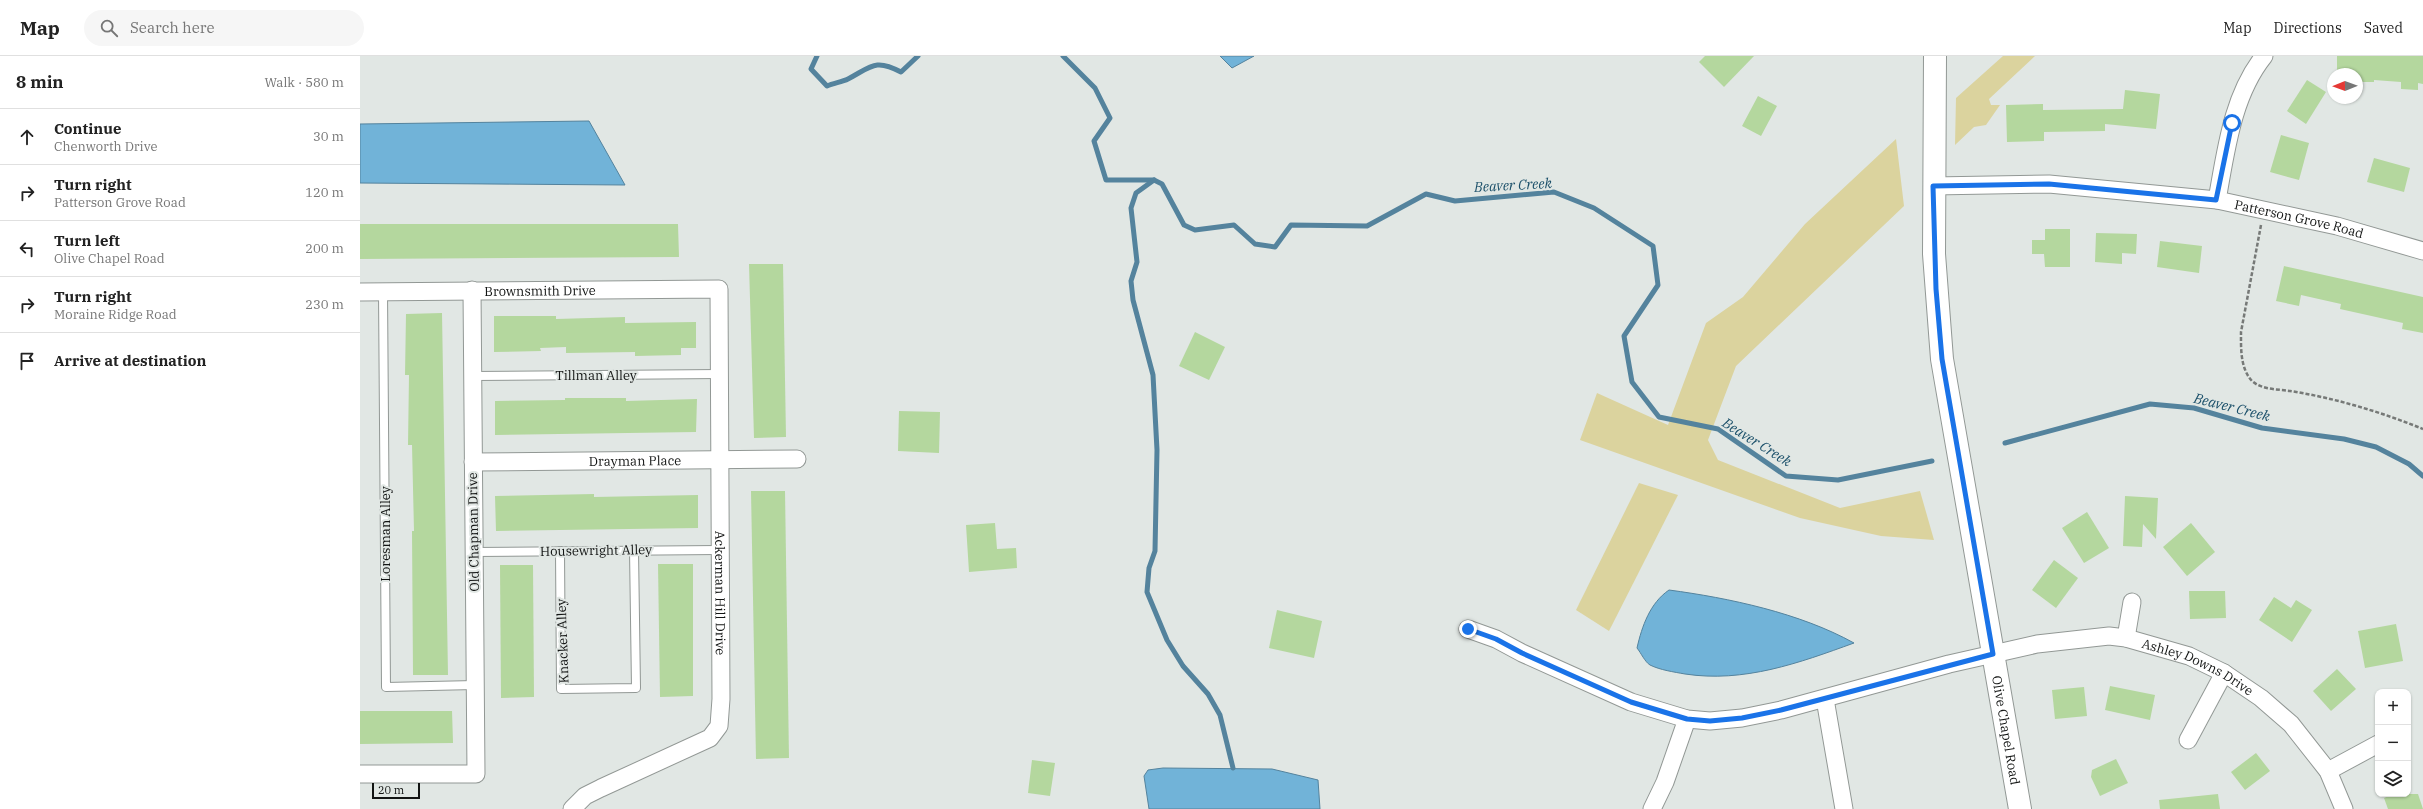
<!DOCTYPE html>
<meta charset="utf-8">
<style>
:root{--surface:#fff;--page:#f6f6f6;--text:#222;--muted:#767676;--line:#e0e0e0}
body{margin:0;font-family:"IBM Plex Serif",serif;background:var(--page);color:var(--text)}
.controls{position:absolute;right:12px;bottom:12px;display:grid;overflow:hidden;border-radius:8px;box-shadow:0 1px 3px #0004}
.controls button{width:36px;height:36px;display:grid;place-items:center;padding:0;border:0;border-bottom:1px solid var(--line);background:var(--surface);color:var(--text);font:20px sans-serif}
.compass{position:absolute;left:1967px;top:12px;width:36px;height:36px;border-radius:50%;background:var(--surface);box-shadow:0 1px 3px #0004;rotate:269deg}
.scale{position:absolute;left:12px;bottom:10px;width:48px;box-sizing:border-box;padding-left:4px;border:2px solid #121413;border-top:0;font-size:11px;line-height:14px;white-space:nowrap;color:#121413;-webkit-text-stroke:3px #e1e7e4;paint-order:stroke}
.stop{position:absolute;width:12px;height:12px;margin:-9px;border:3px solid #1a73e8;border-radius:50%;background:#fff}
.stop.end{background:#1a73e8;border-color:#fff;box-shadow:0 1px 4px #0008}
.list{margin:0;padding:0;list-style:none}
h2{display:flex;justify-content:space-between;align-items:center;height:52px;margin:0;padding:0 16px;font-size:17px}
h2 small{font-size:13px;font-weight:400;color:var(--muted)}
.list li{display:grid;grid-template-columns:26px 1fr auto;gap:12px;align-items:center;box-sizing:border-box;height:56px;padding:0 16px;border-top:1px solid var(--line)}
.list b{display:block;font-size:15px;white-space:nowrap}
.list p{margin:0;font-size:13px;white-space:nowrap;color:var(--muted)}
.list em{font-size:13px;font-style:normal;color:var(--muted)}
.icon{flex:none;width:22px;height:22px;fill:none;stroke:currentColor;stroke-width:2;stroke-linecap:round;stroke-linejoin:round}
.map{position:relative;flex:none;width:2063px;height:753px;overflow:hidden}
header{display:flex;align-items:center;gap:24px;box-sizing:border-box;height:56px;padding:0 20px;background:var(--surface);border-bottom:1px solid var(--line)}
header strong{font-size:19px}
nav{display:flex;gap:22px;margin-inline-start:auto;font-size:14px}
.search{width:280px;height:36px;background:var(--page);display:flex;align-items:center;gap:10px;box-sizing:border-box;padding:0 14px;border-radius:22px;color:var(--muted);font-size:15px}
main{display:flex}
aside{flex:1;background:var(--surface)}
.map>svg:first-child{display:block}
.green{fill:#dbd39e}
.water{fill:#71b3d8;stroke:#54839d}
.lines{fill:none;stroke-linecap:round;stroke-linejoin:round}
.stream{stroke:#54839d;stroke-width:5}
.building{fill:#b4d79e}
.service-casing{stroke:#929895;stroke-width:10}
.minor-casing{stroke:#929895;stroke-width:19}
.secondary-casing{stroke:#929895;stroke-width:24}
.path{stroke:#767977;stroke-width:2.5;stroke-dasharray:4 2;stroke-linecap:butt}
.service{stroke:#fff;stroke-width:8}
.minor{stroke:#fff;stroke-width:17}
.secondary{stroke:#fff;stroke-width:22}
.route{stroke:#1a73e8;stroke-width:5}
.labels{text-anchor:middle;stroke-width:4;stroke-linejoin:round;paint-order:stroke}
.street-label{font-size:13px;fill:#121413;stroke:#e1e7e4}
.water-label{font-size:14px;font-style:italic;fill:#1a4f69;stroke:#e1e7e4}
</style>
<header>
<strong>Map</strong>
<div class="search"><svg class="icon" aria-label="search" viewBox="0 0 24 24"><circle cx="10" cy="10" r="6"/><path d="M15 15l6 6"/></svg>Search here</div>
<nav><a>Map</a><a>Directions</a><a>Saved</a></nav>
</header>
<main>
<aside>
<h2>8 min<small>Walk · 580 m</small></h2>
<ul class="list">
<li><svg class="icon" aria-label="ahead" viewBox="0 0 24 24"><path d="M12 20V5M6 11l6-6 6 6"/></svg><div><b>Continue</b><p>Chenworth Drive</p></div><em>30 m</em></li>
<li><svg class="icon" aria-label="right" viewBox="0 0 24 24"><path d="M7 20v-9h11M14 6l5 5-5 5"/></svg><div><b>Turn right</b><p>Patterson Grove Road</p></div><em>120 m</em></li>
<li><svg class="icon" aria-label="left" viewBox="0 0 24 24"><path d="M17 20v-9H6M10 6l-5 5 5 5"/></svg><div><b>Turn left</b><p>Olive Chapel Road</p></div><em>200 m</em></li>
<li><svg class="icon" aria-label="right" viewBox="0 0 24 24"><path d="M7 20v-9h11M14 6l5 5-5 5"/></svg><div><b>Turn right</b><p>Moraine Ridge Road</p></div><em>230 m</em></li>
<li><svg class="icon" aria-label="arrive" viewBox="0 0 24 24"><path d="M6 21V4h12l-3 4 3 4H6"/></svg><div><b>Arrive at destination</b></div></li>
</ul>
</aside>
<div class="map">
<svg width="2063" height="753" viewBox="0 0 2063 753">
<rect width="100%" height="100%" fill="#e1e7e4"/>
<g class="green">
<polygon points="1643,0 1675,0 1629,43 1631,49 1640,49 1626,69 1614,71 1595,89 1596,42"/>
<polygon points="1536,83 1544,150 1376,310 1348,384 1358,404 1480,452 1560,435 1574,484 1521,480 1440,462 1220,384 1237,337 1308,369 1346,267 1383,241 1445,168"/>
<polygon points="1279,427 1318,439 1249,575 1216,554"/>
</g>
<g class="water">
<polygon points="860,0 894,0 872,12"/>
<polygon points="229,65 265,129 0,127 0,68"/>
<path d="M1309,534c60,8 131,23 185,53 -55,20 -110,40 -169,31 -11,-2 -25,-4 -35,-9 -5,-3 -9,-12 -13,-17 5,-22 13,-45 32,-58z"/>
<polygon points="803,712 912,713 958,724 960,753 789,753 784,720 788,714"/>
</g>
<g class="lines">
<g class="stream">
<path d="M457,0l-6,13 16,17c7,-3 15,-4 21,-7 23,-12 27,-21 53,-7l17,-16"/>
<polyline points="703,0 735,32 750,62 734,85 746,124 794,124 802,128 824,169 835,174 874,169 895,188 915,191 931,169 1007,170 1066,138 1095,145 1194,136 1234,152 1293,190 1298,229 1264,280 1272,326 1299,361 1358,373 1426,420 1478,424 1572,405"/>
<polyline points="794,124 776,137 771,152 777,206 771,225 773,244 793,319 797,394 795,495 789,512 787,536 807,584 823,610 848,638 860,659 873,712"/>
<polyline points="1645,387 1790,348 1834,352 1902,372 1984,383 2016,391 2049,408 2063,420"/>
</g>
</g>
<g class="building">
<polygon points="1345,0 1394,0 1364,31 1339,6"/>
<polygon points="1977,0 2063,0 2063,28 2058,27 2058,34 2041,33 2041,26 2014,24 2014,26 1997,26 1995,15 1977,16"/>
<polygon points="1947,24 1966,36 1946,68 1927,55"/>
<polygon points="1765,34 1800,38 1796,73 1745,68 1745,75 1684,76 1684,85 1647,86 1646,49 1683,48 1683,54 1763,53"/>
<polygon points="1398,40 1417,50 1401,80 1382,70"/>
<polygon points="1921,79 1949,87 1939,124 1910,116"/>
<polygon points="2014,102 2050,112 2044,136 2007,126"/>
<polygon points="0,168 318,168 319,201 0,203"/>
<polygon points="1685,173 1710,173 1710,211 1685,211 1684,198 1672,198 1672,184 1685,184"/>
<polygon points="1736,177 1777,178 1776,198 1762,197 1762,208 1735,206"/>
<polygon points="1800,185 1842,190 1839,217 1797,211"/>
<polygon points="389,208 423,208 426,381 394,382"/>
<polygon points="1924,210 2063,241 2063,277 2042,273 2043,267 1980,253 1981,248 1941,239 1939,250 1916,245"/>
<polygon points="82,257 88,619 53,619 52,475 54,475 52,389 48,389 49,319 45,319 46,258"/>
<polygon points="134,260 196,260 196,263 265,261 265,267 336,266 336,292 321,292 321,299 275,300 275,296 206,297 206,291 180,292 181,295 134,296"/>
<polygon points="835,276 865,291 849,324 819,310"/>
<polygon points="205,342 266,342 266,345 337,343 336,376 135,379 135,345 205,344"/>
<polygon points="539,355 580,356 579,397 538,395"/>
<polygon points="391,435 425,435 429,702 396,703"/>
<polygon points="234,438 234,441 338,439 338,472 136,475 135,440"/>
<polygon points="1765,440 1798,442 1796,483 1783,468 1782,491 1763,490"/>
<polygon points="1727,456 1749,492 1724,507 1702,472"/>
<polygon points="635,467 637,493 656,492 657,512 609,516 606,469"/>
<polygon points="1831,467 1855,496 1827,520 1803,491"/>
<polygon points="1694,504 1718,522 1696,552 1672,534"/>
<polygon points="298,508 333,508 333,640 300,641"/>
<polygon points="140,509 173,509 174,641 141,642"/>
<polygon points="1829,535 1865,535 1866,562 1830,563"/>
<polygon points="1914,541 1931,552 1936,544 1952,554 1932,586 1899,564"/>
<polygon points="917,554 962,565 954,602 909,592"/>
<polygon points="2036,568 2043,605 2005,612 1998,575"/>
<polygon points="1977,613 1996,633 1971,655 1953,635"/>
<polygon points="1750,630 1795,639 1790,664 1745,654"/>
<polygon points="1724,631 1727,660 1695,663 1692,634"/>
<polygon points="0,655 92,655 93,687 0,688"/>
<polygon points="1896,697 1910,715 1885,734 1871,716"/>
<polygon points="1756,703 1768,727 1740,740 1731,721 1732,714"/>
<polygon points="672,704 695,707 690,740 668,737"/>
<polygon points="1858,738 1860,753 1800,753 1799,744"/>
<polygon points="2034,738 2058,738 2063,753 2028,753 2024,742"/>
</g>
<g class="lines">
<defs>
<g id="service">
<polyline points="23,235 26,631 115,629"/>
<polyline points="113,320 360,318"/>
<polyline points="200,495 201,633 276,632 274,494"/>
<polyline points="114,496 359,494"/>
</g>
<g id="minor">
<path id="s1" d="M1573,130l116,-2 168,16 120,26 86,25"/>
<path d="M1857,144c9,-49 15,-104 47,-144"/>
<path id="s2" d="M0,236l359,-3 2,410 -2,27 -9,12 -109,50 -16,8 -13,13"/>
<path id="s3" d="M113,406l324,-3"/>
<path id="s4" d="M1108,573l28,10 26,14 109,49 56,17 23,2 32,-3 39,-8 168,-46 88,-20 72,-8 17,2 63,18 35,17 37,25 30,26 37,47 16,38"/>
<polyline points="1766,582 1772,546"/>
<polyline points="1465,643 1484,753"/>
<polyline points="1828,684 1864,617"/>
<polyline points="1968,715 2018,688"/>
<polyline points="0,718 116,718 112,234"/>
<polyline points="1292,753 1305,726 1327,663"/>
</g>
<g id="secondary">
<path id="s5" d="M1575,0l-1,198 8,105 78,450"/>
</g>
</defs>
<use href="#service" class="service-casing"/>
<use href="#minor" class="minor-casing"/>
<use href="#secondary" class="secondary-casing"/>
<path class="path" d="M1901,169l-20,107c0,16 -1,36 11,49 10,9 26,8 38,10 45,7 91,21 133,38"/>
<use href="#service" class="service"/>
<use href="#minor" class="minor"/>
<use href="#secondary" class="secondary"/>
</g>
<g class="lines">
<polyline class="route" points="1108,573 1136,583 1162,597 1271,646 1327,663 1350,665 1382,662 1421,654 1633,598 1582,303 1576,233 1573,130 1689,128 1856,144 1872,67"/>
</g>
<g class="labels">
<g class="street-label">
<text dy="5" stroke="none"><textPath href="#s1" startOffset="369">Patterson Grove Road</textPath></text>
<text dy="5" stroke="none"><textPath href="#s2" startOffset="180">Brownsmith Drive</textPath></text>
<text x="236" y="324">Tillman Alley</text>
<text dy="5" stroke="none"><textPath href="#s3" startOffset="162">Drayman Place</textPath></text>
<text transform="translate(113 476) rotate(-91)" y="5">Old Chapman Drive</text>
<text transform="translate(25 478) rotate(-90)" y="5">Loresman Alley</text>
<text transform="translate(236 494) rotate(-1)" y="5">Housewright Alley</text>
<text dy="5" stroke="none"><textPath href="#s2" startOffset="663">Ackerman Hill Drive</textPath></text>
<text transform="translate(202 585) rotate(-92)" y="5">Knacker Alley</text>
<text dy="5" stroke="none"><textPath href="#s4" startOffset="764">Ashley Downs Drive</textPath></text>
<text dy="5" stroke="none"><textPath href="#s5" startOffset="680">Olive Chapel Road</textPath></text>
</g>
<g class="water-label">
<text transform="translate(1153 129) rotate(-3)" y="5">Beaver Creek</text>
<text transform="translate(1872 351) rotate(14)" y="5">Beaver Creek</text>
<text transform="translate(1397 386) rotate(32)" y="5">Beaver Creek</text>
</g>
</g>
</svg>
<div class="controls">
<button>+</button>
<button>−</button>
<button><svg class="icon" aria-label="layers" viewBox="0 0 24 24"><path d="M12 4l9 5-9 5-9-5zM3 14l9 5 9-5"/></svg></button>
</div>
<svg class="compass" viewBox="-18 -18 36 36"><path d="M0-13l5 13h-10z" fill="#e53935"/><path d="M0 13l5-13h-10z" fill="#767676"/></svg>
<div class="scale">20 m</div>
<div class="stop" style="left:1872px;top:67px"></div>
<div class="stop end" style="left:1108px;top:573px"></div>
</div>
</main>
